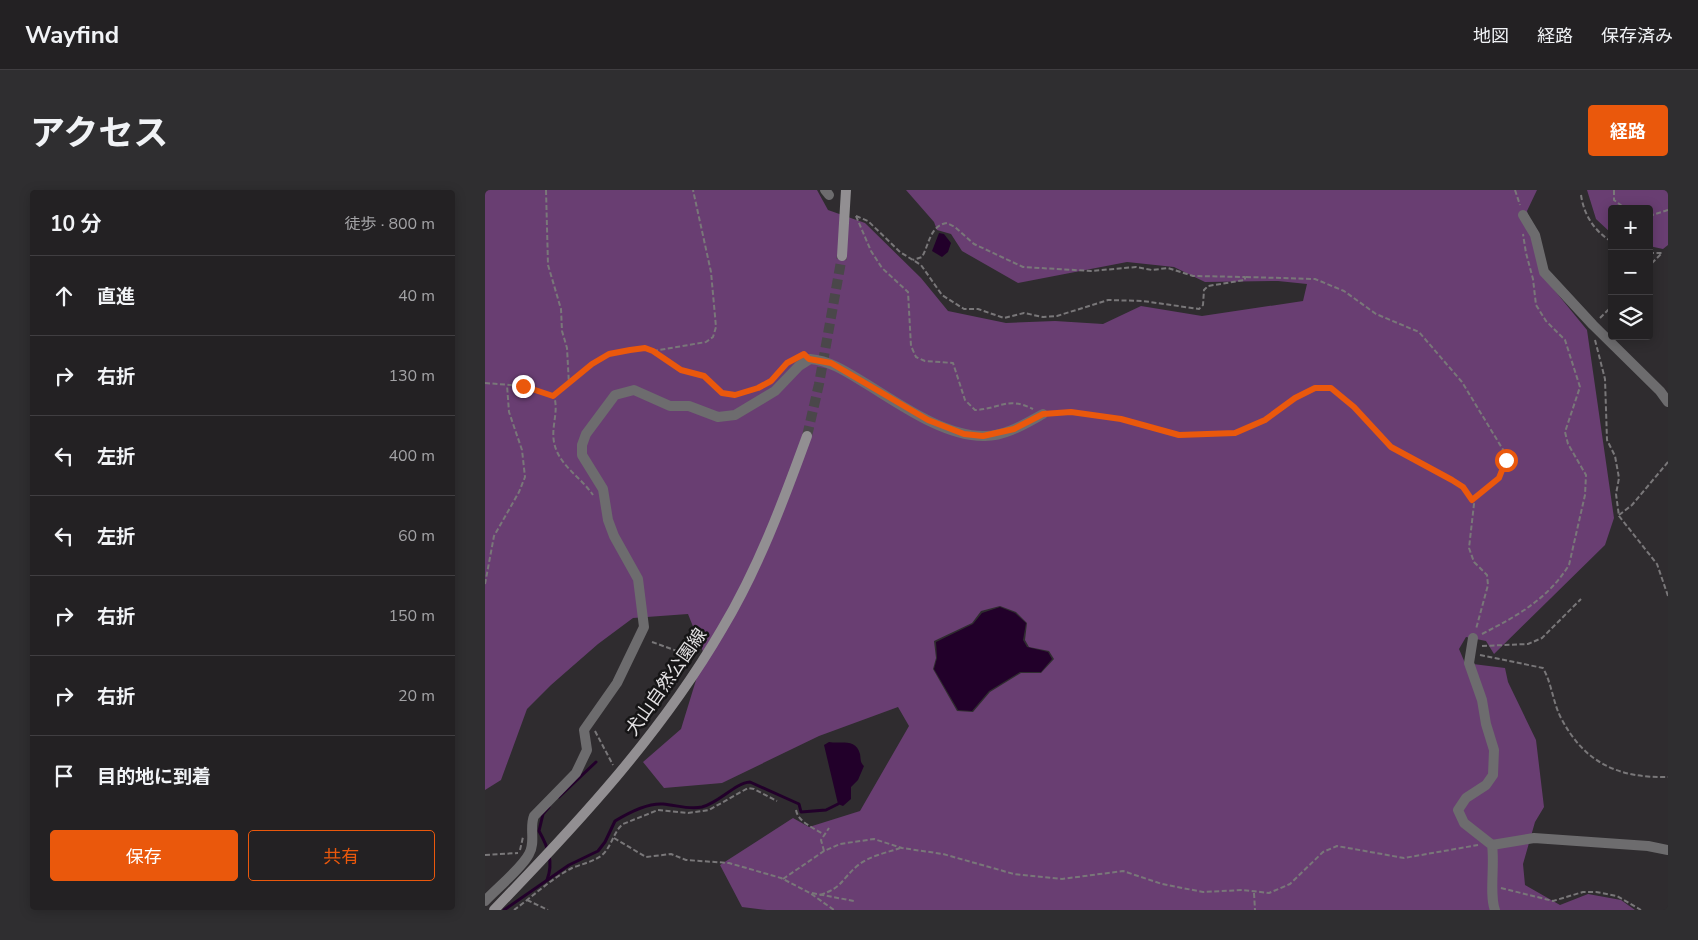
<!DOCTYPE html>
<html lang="ja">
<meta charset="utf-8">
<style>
:root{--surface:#232123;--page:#2f2e30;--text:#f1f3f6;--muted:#a3a3a6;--line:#403e41;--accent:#ea580c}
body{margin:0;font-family:"Nunito Sans","Noto Sans JP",sans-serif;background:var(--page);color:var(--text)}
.controls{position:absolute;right:15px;top:15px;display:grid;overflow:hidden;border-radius:5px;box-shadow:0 2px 12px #0003}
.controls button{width:45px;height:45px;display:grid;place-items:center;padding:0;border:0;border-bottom:1px solid var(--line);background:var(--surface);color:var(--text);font:25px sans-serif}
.stop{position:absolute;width:15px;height:15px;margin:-11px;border:4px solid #ea580c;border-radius:50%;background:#fff}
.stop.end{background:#ea580c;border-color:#fff;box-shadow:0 1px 5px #0008}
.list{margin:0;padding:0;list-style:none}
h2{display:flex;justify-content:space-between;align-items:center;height:65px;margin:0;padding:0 20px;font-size:21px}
h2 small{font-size:16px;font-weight:400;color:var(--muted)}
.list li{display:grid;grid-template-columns:32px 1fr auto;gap:15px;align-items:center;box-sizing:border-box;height:80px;padding:0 20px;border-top:1px solid var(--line)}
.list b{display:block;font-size:19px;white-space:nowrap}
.list em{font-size:16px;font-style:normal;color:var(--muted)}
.actions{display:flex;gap:10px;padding:15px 20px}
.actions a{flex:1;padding:11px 0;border:1px solid var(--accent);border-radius:5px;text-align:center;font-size:18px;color:var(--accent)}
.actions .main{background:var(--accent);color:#fff}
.icon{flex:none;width:28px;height:28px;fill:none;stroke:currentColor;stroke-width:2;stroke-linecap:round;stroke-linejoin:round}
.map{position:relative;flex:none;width:1183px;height:720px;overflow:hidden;border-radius:5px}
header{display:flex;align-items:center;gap:30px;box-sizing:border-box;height:70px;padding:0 25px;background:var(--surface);border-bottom:1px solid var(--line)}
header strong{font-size:24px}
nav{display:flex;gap:28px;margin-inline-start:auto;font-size:18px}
.intro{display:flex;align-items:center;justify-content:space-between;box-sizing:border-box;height:120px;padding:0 30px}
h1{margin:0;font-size:35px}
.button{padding:12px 22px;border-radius:5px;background:var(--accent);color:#fff;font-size:18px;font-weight:700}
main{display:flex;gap:30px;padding:0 30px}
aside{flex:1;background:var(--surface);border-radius:5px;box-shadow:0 2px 12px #0003}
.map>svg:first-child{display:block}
.green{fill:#693e72;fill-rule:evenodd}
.water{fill:#22002a}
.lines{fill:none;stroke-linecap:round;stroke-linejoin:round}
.stream{stroke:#22002a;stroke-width:3}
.secondary-tunnel{stroke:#4a474a;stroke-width:10;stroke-dasharray:10 5;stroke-linecap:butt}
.path{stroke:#797779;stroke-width:2;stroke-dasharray:5 2.5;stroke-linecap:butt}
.minor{stroke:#6d6c6e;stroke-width:10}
.secondary{stroke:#928f92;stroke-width:10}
.route{stroke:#ea580c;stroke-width:6}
.labels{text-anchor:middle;stroke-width:5;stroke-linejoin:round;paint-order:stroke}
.street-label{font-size:18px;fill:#e3e1e3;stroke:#161516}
</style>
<header>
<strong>Wayfind</strong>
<nav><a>地図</a><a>経路</a><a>保存済み</a></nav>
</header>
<div class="intro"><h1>アクセス</h1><a class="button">経路</a></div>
<main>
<aside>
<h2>10 分<small>徒歩 · 800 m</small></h2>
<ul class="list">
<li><svg class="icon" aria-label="ahead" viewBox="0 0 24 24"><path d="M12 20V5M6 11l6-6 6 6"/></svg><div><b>直進</b></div><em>40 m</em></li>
<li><svg class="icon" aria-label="right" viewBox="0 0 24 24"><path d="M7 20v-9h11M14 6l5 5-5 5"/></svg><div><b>右折</b></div><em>130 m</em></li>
<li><svg class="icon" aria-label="left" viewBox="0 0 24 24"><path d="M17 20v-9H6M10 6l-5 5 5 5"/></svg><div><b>左折</b></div><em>400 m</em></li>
<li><svg class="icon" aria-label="left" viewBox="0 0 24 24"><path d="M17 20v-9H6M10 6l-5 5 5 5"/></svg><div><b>左折</b></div><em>60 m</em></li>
<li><svg class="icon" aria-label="right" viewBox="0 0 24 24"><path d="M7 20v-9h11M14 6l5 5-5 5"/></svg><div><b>右折</b></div><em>150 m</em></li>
<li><svg class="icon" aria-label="right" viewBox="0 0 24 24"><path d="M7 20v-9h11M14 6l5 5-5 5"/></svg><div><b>右折</b></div><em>20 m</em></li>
<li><svg class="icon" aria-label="arrive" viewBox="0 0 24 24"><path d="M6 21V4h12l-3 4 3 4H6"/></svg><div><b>目的地に到着</b></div></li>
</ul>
<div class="actions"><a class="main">保存</a><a>共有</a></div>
</aside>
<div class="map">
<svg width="1183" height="720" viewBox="0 0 1183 720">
<rect width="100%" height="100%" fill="#2f2c2f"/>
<g class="green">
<path d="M0,0h332l11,20 37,13 56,55 27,33 58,12 49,-2 48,3 38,-18 61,10 101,-15 4,-17 -29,-3 -73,1 -31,-15 -47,-5 -109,21 -56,-32 -11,-17 -14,-4 -3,-8 -28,-32h631l-10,21 15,64 45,55 27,188 -9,27 -111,109 -8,-13 -20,-4 -7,12 6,14 40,5 3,14 28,58 8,67 -9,15 -12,42 2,21 35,20 28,-11 33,6 14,10h-868l-25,-3 -22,-42 73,-47 16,9 51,-16 49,-85 -11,-19 -79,29 -97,47 -58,5 -21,-26 38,-33 23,-75 -16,-40 -55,4 -35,26 -47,41 -24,24 -26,71 -16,10zM515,416l16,6 11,11 -2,17 4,7 20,4 5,8 -13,14h-20l-31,19 -17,20 -16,-1 -24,-42 3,-11 -2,-17 38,-18 9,-12z"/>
<polygon points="1102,0 1183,0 1183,55 1178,59 1164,56 1164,19 1127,19 1127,44 1111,29"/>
</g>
<g class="water">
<polygon points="454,43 459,44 466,53 463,62 457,67 447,61"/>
<polygon points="515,417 530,423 541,433 538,450 542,457 563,462 567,469 556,482 535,482 504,501 487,521 473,520 449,479 452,468 451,452 488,434 497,423"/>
<path d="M344,552c12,2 27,-4 31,12 1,6 0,8 4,12l-6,14 -7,7v12l-8,7 -5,-2 -14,-59z"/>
</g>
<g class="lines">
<g class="stream">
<polyline points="74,607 111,572"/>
<path d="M62,690c7,-18 1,-33 -8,-49l4,-17 6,-7"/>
<path d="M19,720l65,-45 29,-14 7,-9 10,-21c13,-8 33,-18 48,-17 13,1 26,6 39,3 18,-5 33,-24 48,-25l49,22 2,8 25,-2 12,-6"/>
</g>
<polyline class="secondary-tunnel" points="322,246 334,194 357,66"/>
<g class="path">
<polyline points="61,0 63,75 76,119 77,141 82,158 84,195"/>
<polyline points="1030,0 1035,15"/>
<polyline points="1129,0 1129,10 1141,19"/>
<path d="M1096,5c3,20 13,36 31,47"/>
<path d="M371,26l15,35 11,17 26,24 3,54 5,11 9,4 28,2 12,37 10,10c25,-1 32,-14 58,-1"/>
<path d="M371,26l12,5 32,31 21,13 21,30 22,14h14l26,9 20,-5 19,4 14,-1 51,-16 35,1 56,8 4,-4 1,-15 4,-4 37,-6v-3l-52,-1 -25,-8 -16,2 -16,-3 -45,4 -68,-4 -49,-23 -19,-17 -8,-4c-17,2 -18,22 -25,34l-9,3"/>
<polyline points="1164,26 1183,20"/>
<polyline points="1164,63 1177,63 1164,76"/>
<path d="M761,87l69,2 29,12 32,23 43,18 43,50 43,71c4,22 -18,35 -33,47"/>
<polyline points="1115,128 1127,116"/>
<polyline points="1110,150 1120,189 1122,250 1130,266 1134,288 1131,304 1134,326 1172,374 1183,406"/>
<polyline points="168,161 221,152 228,147 231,137 226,82 208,0"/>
<polyline points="294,181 305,171"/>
<path d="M0,193l38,3 31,10c5,16 -3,30 0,46 4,23 27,35 39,53"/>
<polyline points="69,206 107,174 124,164 161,158 172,163 196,180 219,186 237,203 249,205 273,198 284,192"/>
<polyline points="567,223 586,222 636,229 694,245 750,243 780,230 810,208 830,199 846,198 869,217 906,257 979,297 989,314 984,358 989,372 1002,385 1003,395 991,439"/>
<polyline points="1134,325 1147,315 1183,272"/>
<polyline points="0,394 9,346 34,302 40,287 37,260 24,222 22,195"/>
<path d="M997,444c35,-18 66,-35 87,-69l16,-70 1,-20 -18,-31 -3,-12 15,-45 -15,-47 -19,-19 -10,-16 -3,-26 -7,-26 -3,-19"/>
<polyline points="167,452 209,467"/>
<polyline points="997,456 1043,454 1057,448 1096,409"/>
<path d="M995,465l63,13c9,16 10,35 18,50 24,46 58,60 107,59"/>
<polyline points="110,541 128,575"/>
<path d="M311,620c2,12 18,18 27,24"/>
<polyline points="129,648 161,667 186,664 201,670 244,673 296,688 325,703 349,720"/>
<polyline points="35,660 38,647"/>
<polyline points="339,661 336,650 344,638"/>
<polyline points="0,665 33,663"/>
<polyline points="298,689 339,661 355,654 389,649 417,658 458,664 529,684 577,689 638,681 677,694 718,702 758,700 784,703 805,694 838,662 852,656 919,668 993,655"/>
<polyline points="1016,698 1068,711 1098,702 1111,702 1132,706 1156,720"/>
<polyline points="327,703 369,711"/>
<polyline points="769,703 770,720"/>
<path d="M335,705c23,-8 21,-15 37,-29 12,-10 29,-13 43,-18"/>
<polyline points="42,710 63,720"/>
<path d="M29,720c18,-13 38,-32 58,-42 10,-4 20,-6 29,-12 11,-9 12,-24 22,-32l35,-14 30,3 21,-3 39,-22 6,1 23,12"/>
</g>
<g class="minor">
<polyline points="340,0 344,5"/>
<polyline points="1038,25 1050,45 1059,82 1108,135 1175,201 1183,212"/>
<path d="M988,448l-4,25 13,37 4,24 8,26 -1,25 -7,10 -20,13 -8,12 6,13 28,22c3,20 -3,50 3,65"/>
<polyline points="1007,655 1049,648 1163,656 1183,660"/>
<path d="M0,711c11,-12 37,-33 44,-47 7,-12 0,-26 5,-38l42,-43 11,-23 -3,-20 33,-47 27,-56 -6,-48 -24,-43 -6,-16 -5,-31 -21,-34v-10l4,-11 29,-39 19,-5 36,16h19l29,11 17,-2 40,-24 24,-25 11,-7c21,2 37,13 55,24 33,20 78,53 118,53 21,1 42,-12 60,-22"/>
</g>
<g class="secondary">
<polyline points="357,66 361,0"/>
<path d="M9,720c84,-87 167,-176 228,-281 36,-60 61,-127 85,-193"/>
</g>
</g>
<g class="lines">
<polyline class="route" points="38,196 68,206 107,174 124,164 145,160 160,158 168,161 196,180 219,186 237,203 250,205 273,198 286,191 302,173 319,164 324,169 346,173 443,230 479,244 498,246 529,239 558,224 586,222 636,229 694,245 750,243 780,230 810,208 830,198 846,198 869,217 906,257 967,290 978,297 987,310 1014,288 1021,270"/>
</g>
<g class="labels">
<g class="street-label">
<text transform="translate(181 492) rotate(-55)" y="6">犬山自然公園線</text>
</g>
</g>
</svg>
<div class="controls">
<button>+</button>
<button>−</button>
<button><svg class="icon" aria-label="layers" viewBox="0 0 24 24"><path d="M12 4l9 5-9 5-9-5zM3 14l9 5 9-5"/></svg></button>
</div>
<div class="stop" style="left:1021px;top:270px"></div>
<div class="stop end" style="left:38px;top:196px"></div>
</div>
</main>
